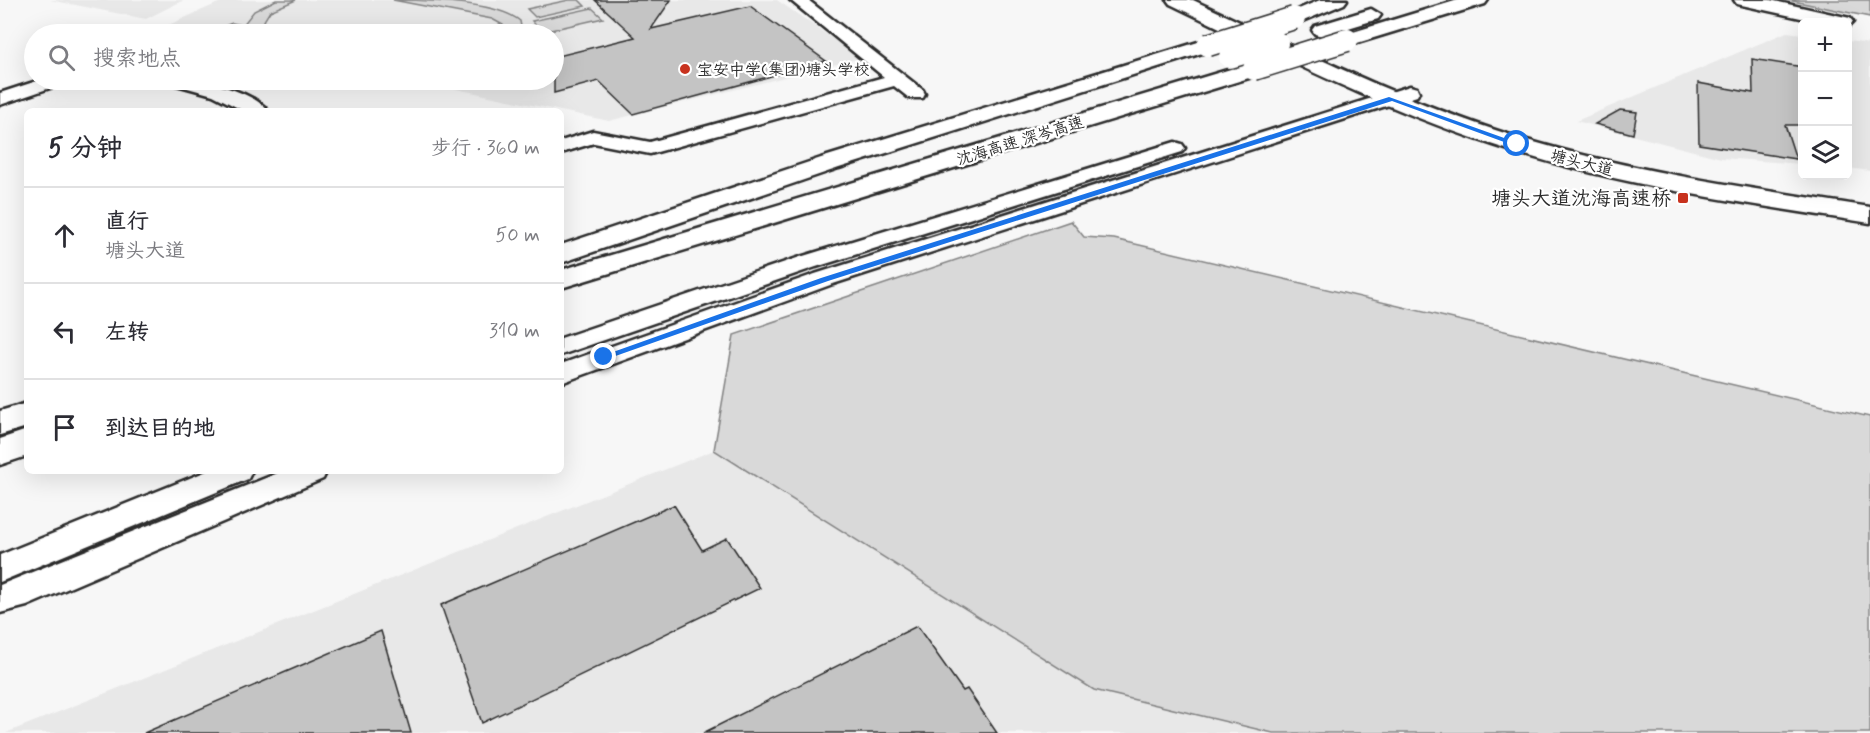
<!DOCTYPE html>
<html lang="zh">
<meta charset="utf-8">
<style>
:root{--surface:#fff;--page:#f2f2f3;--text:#2b2b33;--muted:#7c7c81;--line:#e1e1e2}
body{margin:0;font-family:Mynerve,"LXGW WenKai TC",sans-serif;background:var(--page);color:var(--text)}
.controls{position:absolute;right:18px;top:18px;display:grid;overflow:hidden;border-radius:9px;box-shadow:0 6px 24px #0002}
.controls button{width:54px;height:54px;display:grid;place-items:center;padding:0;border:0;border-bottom:2px solid var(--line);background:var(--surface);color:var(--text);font:30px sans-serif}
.stop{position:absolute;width:18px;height:18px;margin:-14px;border:4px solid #1a73e8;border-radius:50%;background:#fff}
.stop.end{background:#1a73e8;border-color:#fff;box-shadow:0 2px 6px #0008}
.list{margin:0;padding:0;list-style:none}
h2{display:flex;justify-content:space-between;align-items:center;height:78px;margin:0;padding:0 24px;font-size:26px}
h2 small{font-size:20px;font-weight:400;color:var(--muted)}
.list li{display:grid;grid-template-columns:39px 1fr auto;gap:18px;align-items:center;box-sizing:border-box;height:96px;padding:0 24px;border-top:2px solid var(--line)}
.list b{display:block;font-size:22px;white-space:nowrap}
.list p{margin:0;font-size:20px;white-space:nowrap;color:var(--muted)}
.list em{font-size:20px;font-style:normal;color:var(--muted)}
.icon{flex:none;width:33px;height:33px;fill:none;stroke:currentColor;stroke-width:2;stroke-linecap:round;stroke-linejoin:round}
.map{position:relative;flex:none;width:1870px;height:733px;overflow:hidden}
.search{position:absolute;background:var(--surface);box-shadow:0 6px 24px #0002;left:24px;top:24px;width:540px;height:66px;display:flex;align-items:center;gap:15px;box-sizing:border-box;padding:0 21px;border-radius:33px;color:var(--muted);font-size:22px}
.panel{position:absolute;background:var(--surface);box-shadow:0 6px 24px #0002;left:24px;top:108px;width:540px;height:366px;border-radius:9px}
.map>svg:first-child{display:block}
.built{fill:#e8e8e8}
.green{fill:#d9d9d9;stroke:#828282;stroke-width:1.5}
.building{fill:#c4c4c4;stroke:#2b2b2b;stroke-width:1.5}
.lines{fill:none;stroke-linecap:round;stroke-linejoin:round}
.minor-casing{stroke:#2b2b2b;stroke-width:5}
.secondary-casing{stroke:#2b2b2b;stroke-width:5}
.motorway-casing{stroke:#2b2b2b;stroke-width:5}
.minor{fill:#fff;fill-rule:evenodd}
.secondary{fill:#fff;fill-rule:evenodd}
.motorway{fill:#fff;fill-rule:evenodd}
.motorway-bridge-casing{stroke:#2b2b2b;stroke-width:25;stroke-linecap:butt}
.motorway-bridge{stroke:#fff;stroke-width:22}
.route{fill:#1a73e8}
.poi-dot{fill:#c8321e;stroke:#fff;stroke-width:2}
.labels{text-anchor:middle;stroke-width:4.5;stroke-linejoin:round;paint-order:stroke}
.far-poi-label{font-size:16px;fill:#2b2b2b;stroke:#fff;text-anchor:start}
.far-street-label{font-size:16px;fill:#2b2b2b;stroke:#fff}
.poi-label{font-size:20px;fill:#2b2b2b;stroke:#fff;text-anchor:end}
</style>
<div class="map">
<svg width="1870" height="733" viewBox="0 0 1870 733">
<rect width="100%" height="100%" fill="#f7f7f7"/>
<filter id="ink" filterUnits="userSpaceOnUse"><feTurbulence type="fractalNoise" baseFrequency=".0167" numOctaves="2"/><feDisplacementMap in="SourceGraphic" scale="12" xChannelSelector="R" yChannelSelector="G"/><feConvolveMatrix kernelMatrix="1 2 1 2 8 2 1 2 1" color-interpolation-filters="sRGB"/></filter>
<g filter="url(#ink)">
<g class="built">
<polygon points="50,0 184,0 146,19"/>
<polygon points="225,0 777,0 861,58 609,121 413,80 554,80 554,34 200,34 164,27"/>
<polygon points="1787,32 1802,34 1802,164 1721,158 1576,121"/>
<polygon points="1848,41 1870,44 1870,171 1848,168"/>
<polygon points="714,450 1094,690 1273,733 6,733"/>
</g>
<g class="green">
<polygon points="276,0 296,0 270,11 262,24 270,30 290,34 244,34 217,29 232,23 243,25 254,11"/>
<path d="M393,0c31,0 103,1 127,21l2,11 -19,2v-9l-11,-6z"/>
<polygon points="569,0 579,0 585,6 535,17 527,9"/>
<polygon points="1788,0 1870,0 1870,17"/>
<polygon points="592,8 603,18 542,32 532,21"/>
<polygon points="1071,221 1084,237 1114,239 1870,417 1870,733 1273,733 1094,690 714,450 734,335"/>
</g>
<g class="building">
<polygon points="595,0 671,0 651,29 750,6 826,61 633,114 599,81 554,93 554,57 635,37"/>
<polygon points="1752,59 1803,67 1803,125 1785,125 1796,159 1699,144 1698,83 1753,93"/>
<polygon points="1620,110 1637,112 1633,134 1595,124"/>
<polygon points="674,505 702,550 727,538 760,588 482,723 441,605"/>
<polygon points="917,626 963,691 967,689 997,733 703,733"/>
<polygon points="381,631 411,733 144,733"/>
</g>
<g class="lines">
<defs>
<g id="minor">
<polygon points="790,0 808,0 923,90 925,94 923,98 909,98 894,86 650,154 594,143 561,153 561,141 593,131 650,142 884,77"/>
<polygon points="40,80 65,80 62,84 0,105 0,93"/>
<path d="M170,80c24,-3 83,10 98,31h-24l-31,-16 -40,-11z"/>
<polygon points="1410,86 1417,88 1419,92 1417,96 833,284 561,383 561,364 815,274"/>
<polygon points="1175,142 1182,144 1185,148 1182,152 816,267 561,355 561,338 800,257"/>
<polygon points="207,471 252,471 248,479 0,582 0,555"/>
<polygon points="283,471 327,471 323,479 27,606 0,613 0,585"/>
</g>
<path id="secondary" d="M1167,0h26c109,51 218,105 334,140 112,33 228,49 343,67v16c-121,-19 -244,-36 -361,-73 -118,-37 -228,-93 -339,-146z"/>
<g id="motorway">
<polygon points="1320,0 1347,0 1344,4 1301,22 1287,22 1284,18 1287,14"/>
<polygon points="1458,0 1488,0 1485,4 1354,44 1340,44 1337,40 1340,36"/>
<polygon points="1734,0 1770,0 1850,18 1853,22 1848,27 1848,22 1819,22 1737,4"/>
<polygon points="1371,9 1381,15 1378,19 1322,36 1315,34 1312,30 1315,26"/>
<polygon points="1208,39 1215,41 1218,45 1215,49 839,168 561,263 561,245 821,158"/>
<polygon points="1254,62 1262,64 1265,69 1262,74 561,288 561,270"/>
<polygon points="27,403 27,427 0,435 0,411"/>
<polygon points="27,430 27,456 0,465 0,439"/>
</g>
</defs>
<use href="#minor" class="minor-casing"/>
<use href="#secondary" class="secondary-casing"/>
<use href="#motorway" class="motorway-casing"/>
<use href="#minor" class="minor"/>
<use href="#secondary" class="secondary"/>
<use href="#motorway" class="motorway"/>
<defs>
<g id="motorway-bridge">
<polyline points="1208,45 1294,18"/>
<polyline points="1230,57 1277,43"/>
<polyline points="1254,69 1347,40"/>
</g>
</defs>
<use href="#motorway-bridge" class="motorway-bridge-casing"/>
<use href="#motorway-bridge" class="motorway-bridge"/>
</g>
</g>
<polygon class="route" points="1389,97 1521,144 1515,146 1392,101 828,281 607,359 599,357 821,278"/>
<g class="poi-dot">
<circle cx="685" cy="69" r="6"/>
<rect x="1677" y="192" width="12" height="12" rx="3"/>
</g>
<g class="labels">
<g class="far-poi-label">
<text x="697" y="75">宝安中学(集团)塘头学校</text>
</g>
<g class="far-street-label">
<text transform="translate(1020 140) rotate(-17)" y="6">沈海高速 深岑高速</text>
<text transform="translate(1582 162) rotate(14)" y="6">塘头大道</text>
</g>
<g class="poi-label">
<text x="1671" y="205">塘头大道沈海高速桥</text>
</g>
</g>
</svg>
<div class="controls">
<button>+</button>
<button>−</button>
<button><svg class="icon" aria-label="layers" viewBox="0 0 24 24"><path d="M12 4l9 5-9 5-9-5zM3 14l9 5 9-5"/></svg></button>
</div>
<div class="stop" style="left:1517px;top:144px"></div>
<div class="stop end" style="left:604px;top:357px"></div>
<div class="search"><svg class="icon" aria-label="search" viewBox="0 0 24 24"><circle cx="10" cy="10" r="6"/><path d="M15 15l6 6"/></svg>搜索地点</div>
<section class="panel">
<h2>5 分钟<small>步行 · 360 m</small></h2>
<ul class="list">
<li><svg class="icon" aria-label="ahead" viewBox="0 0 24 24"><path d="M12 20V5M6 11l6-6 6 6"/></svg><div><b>直行</b><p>塘头大道</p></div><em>50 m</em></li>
<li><svg class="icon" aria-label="left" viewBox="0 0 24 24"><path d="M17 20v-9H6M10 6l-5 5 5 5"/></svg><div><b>左转</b></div><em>310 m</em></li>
<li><svg class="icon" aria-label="arrive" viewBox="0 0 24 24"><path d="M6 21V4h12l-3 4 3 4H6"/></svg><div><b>到达目的地</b></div></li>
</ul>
</section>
</div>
